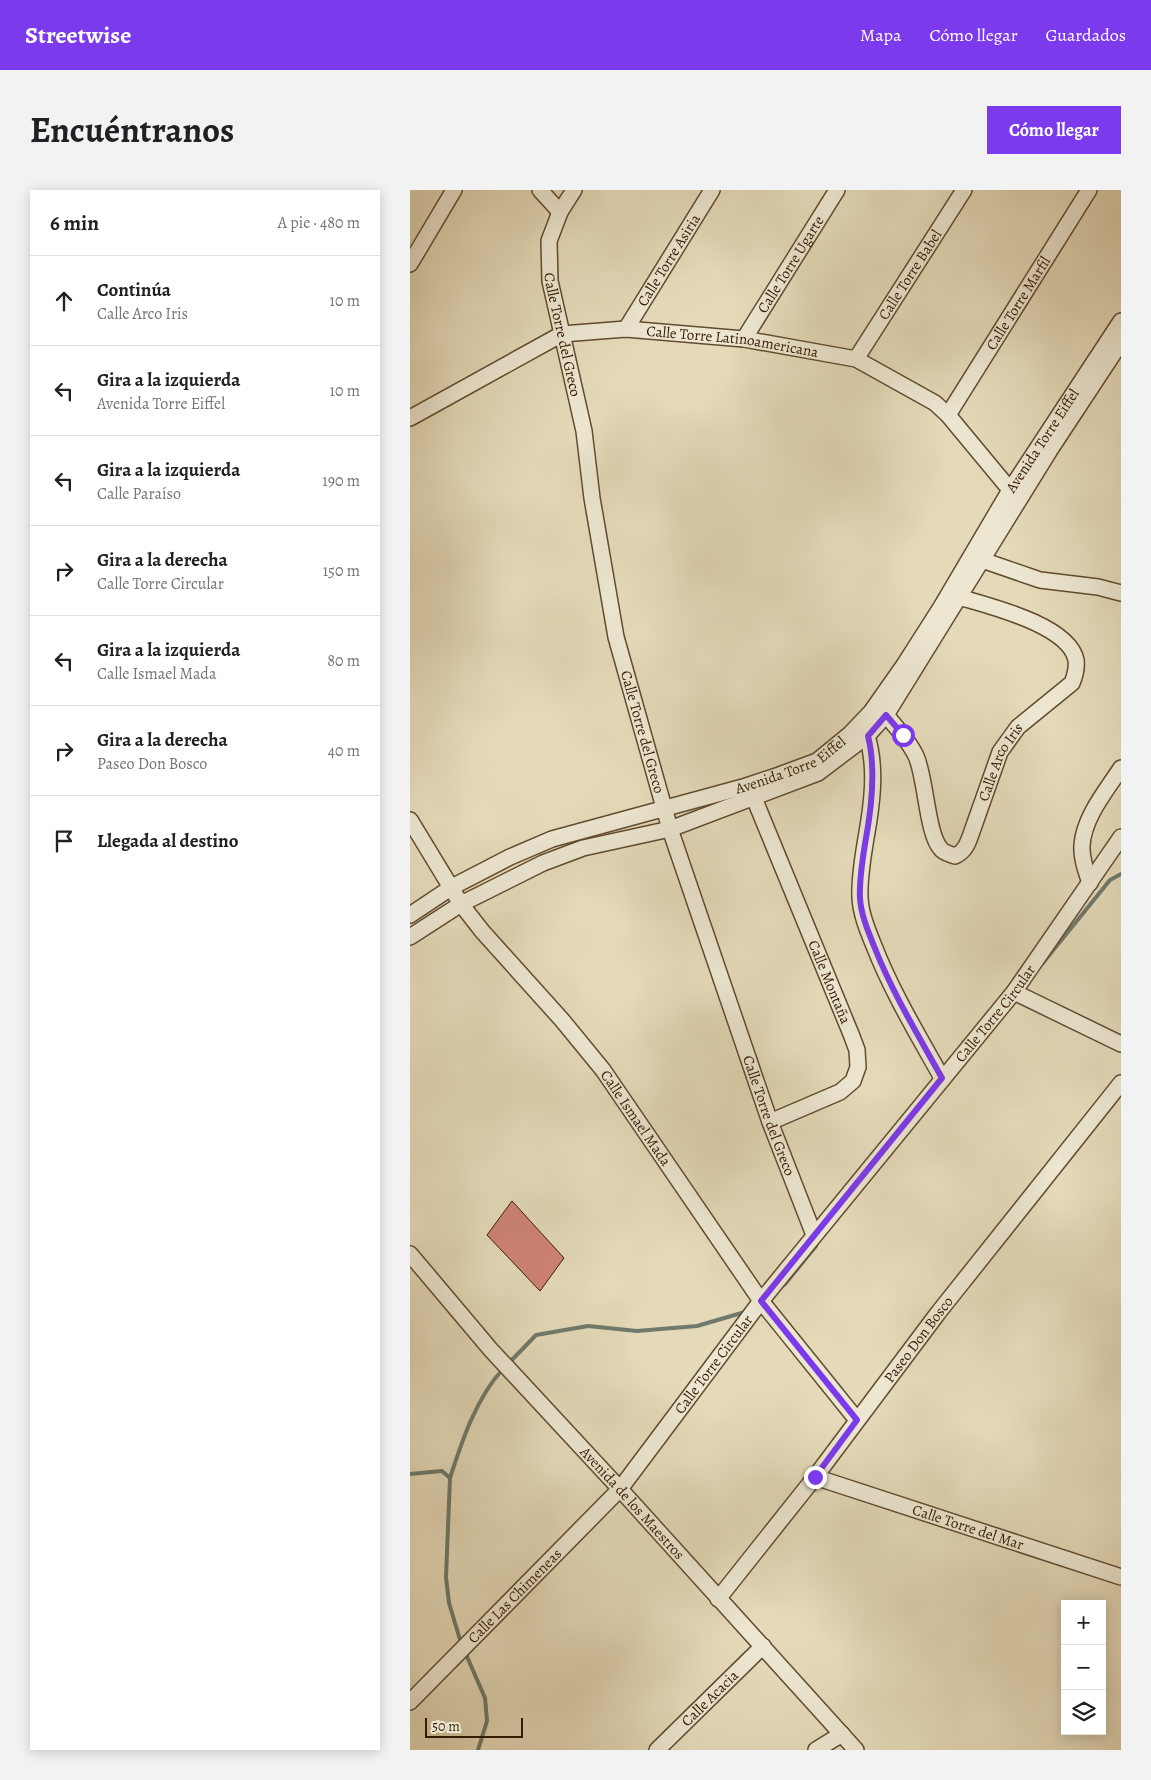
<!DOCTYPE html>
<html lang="es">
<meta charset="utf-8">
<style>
:root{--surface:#fff;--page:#f2f2f2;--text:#202124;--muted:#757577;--line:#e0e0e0;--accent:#7c3aed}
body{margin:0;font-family:Alegreya,serif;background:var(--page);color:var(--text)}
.controls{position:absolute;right:15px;bottom:15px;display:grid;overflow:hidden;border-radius:0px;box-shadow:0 2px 12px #0003}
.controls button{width:45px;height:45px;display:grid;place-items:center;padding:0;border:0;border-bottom:1px solid var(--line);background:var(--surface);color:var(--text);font:25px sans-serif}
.scale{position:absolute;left:15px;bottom:12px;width:98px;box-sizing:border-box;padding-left:5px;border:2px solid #351b01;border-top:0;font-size:14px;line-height:18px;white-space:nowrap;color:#351b01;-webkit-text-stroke:4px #ede7d2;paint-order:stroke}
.stop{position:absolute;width:15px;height:15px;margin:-11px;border:4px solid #7c3aed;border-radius:50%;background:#fff}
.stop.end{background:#7c3aed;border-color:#fff;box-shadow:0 1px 5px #0008}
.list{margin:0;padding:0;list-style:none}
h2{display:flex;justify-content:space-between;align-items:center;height:65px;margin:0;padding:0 20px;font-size:21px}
h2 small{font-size:16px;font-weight:400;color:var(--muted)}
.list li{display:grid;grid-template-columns:32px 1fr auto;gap:15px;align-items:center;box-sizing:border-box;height:90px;padding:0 20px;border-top:1px solid var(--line)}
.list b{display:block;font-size:19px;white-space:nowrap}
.list p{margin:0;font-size:16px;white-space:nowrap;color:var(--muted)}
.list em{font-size:16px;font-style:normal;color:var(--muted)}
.icon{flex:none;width:28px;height:28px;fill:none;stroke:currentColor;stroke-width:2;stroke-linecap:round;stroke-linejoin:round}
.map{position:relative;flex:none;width:711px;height:1560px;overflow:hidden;border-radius:0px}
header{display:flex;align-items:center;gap:30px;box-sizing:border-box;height:70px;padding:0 25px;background:var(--accent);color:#fff}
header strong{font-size:24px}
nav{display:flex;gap:28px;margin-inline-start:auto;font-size:18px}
.intro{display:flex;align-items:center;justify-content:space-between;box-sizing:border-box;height:120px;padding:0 30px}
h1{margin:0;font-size:35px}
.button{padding:12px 22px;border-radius:0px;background:var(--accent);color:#fff;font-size:18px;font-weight:700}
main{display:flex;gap:30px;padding:0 30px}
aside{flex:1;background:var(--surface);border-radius:0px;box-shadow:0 2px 12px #0003}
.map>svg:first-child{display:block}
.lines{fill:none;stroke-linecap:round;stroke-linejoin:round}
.stream{stroke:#6f7a6c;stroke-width:4}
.building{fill:#d08476;stroke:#351b01}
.minor-casing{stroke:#614b2f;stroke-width:18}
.minor{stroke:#ede7d2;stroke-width:15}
.route{stroke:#7c3aed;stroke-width:6}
.labels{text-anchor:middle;stroke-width:4;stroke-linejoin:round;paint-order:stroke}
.street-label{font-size:15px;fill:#351b01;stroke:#ede7d2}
</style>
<header>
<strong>Streetwise</strong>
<nav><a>Mapa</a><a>Cómo llegar</a><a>Guardados</a></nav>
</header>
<div class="intro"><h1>Encuéntranos</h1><a class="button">Cómo llegar</a></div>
<main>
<aside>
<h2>6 min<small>A pie · 480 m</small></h2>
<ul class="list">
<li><svg class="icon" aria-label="ahead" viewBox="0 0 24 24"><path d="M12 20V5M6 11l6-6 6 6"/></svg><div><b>Continúa</b><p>Calle Arco Iris</p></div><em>10 m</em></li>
<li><svg class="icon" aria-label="left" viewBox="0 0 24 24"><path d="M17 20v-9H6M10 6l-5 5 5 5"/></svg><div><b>Gira a la izquierda</b><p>Avenida Torre Eiffel</p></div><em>10 m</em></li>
<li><svg class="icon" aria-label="left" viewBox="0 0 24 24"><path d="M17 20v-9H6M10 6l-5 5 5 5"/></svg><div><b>Gira a la izquierda</b><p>Calle Paraíso</p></div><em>190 m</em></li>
<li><svg class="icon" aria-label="right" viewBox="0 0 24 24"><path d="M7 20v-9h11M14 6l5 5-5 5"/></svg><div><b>Gira a la derecha</b><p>Calle Torre Circular</p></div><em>150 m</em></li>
<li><svg class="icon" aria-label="left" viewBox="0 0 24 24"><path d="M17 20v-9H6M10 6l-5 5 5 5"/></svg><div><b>Gira a la izquierda</b><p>Calle Ismael Mada</p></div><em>80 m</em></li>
<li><svg class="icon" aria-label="right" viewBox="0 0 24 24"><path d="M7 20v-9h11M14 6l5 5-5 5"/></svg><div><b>Gira a la derecha</b><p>Paseo Don Bosco</p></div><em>40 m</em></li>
<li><svg class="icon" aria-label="arrive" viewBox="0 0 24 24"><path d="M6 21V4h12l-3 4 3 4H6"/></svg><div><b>Llegada al destino</b></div></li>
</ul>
</aside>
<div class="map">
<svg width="711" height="1560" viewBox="0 0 711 1560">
<rect width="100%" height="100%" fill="#e4dab9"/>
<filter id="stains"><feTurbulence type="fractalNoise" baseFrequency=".004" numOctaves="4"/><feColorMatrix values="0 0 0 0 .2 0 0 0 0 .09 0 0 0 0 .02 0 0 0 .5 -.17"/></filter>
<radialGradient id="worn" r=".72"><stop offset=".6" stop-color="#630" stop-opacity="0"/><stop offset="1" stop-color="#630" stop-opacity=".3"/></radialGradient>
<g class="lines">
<g class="stream">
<polyline points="632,774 700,690 711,684"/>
<polyline points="370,1098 375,1094 406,1056"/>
<polyline points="98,1174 126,1145 178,1136 227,1141 287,1136 335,1122"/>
<polyline points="0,1284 32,1281 40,1288 36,1387 39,1413 51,1453"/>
<path d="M40,1288c12,-37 26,-80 53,-109"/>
<polyline points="55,1462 75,1508 77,1531 68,1560"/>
</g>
</g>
<polygon class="building" points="102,1011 154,1068 130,1101 77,1045"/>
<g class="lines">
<defs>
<g id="minor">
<polyline points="130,0 150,22"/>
<path id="s1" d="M164,0l-14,22 -11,29 1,40 34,150 8,67 24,139 54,192 100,293 44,113"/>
<polyline points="0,74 44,0"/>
<path id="s2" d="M216,139l86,-139"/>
<path id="s3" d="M334,149l93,-149"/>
<path id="s4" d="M446,169l108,-169"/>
<path id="s5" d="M538,225l141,-225"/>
<path id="s6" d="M0,228l152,-84 64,-5 118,10 112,20 79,44 13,12 68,82"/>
<polyline points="572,370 630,390 688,397 711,403"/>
<path id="s7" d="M476,525c11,13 23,26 30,41 10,22 11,79 25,93 3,4 9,5 14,7 9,-4 12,-11 15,-19l30,-85 18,-25 54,-44c3,-7 5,-15 4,-23 -7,-35 -87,-54 -117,-63"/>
<path d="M457,546c10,32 5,69 -1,102 -3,19 -7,40 -6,60 1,17 8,33 14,48 18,46 44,89 68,132"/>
<path id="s8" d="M344,608l97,236 6,16 1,17 -5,14 -13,11 -70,30"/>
<path id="s9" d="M0,630l51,84 21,27 80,89 41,50 158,231 96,119"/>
<path d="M680,693c-4,-12 -9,-25 -8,-38 2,-28 24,-54 39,-77"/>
<path id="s10" d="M0,725l42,-28 58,-30 42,-18 191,-52 36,-12 38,-14 33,-27 21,-22 33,-47 37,-58 69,-117 111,-169"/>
<polyline points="0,747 51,714 133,673 173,658 260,639 408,583 457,546 476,525 640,260 711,152"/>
<polyline points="604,802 711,854"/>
<path id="s11" d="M0,1064l81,96 129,139 236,261"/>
<path id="s12" d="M405,1287l306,100"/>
<path id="s13" d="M308,1409l97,-122 123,-164 183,-230"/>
<path id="s14" d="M0,1512l210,-213 141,-188 253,-309 107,-155"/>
<path id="s15" d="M247,1560l106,-104"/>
<polyline points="406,1560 432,1544"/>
</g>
</defs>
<use href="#minor" class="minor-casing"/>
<use href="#minor" class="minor"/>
</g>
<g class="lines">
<path class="route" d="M405,1287l42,-57 -96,-119 181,-223c-24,-43 -50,-86 -68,-132 -6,-15 -13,-31 -14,-48 -1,-20 3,-41 6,-60 6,-33 10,-70 2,-102l18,-21 17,20"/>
</g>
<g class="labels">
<g class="street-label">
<text dy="5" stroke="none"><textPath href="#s2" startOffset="81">Calle Torre Asiria</textPath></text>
<text dy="5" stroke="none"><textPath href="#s3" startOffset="88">Calle Torre Ugarte</textPath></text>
<text dy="5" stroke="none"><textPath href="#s4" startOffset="100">Calle Torre Babel</textPath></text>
<text dy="5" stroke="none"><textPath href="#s5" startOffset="132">Calle Torre Marfil</textPath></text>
<text dy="5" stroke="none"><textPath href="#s1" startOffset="152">Calle Torre del Greco</textPath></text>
<text dy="5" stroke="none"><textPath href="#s6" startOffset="345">Calle Torre Latinoamericana</textPath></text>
<text dy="5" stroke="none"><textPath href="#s10" startOffset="832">Avenida Torre Eiffel</textPath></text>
<text dy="5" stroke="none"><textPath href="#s1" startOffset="558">Calle Torre del Greco</textPath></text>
<text dy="5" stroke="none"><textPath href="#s10" startOffset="412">Avenida Torre Eiffel</textPath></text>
<text dy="5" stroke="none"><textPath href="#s7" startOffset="270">Calle Arco Iris</textPath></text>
<text dy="5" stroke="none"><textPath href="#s8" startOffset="199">Calle Montaña</textPath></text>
<text dy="5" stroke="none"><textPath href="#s14" startOffset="905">Calle Torre Circular</textPath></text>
<text dy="5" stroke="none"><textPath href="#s1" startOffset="962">Calle Torre del Greco</textPath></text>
<text dy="5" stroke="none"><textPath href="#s9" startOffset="375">Calle Ismael Mada</textPath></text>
<text dy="5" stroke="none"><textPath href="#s13" startOffset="328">Paseo Don Bosco</textPath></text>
<text dy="5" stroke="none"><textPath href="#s14" startOffset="455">Calle Torre Circular</textPath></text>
<text dy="5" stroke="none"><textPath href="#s11" startOffset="334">Avenida de los Maestros</textPath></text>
<text dy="5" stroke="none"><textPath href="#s12" startOffset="161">Calle Torre del Mar</textPath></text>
<text dy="5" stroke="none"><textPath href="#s14" startOffset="149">Calle Las Chimeneas</textPath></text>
<text dy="5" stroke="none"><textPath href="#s15" startOffset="74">Calle Acacia</textPath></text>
</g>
</g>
<rect width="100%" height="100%" filter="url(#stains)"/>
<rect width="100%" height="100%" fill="url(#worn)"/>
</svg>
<div class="controls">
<button>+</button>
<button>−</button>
<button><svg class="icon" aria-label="layers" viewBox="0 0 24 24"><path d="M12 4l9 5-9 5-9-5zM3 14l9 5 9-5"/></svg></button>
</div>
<div class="scale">50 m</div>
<div class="stop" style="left:493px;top:545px"></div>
<div class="stop end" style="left:405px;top:1287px"></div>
</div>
</main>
